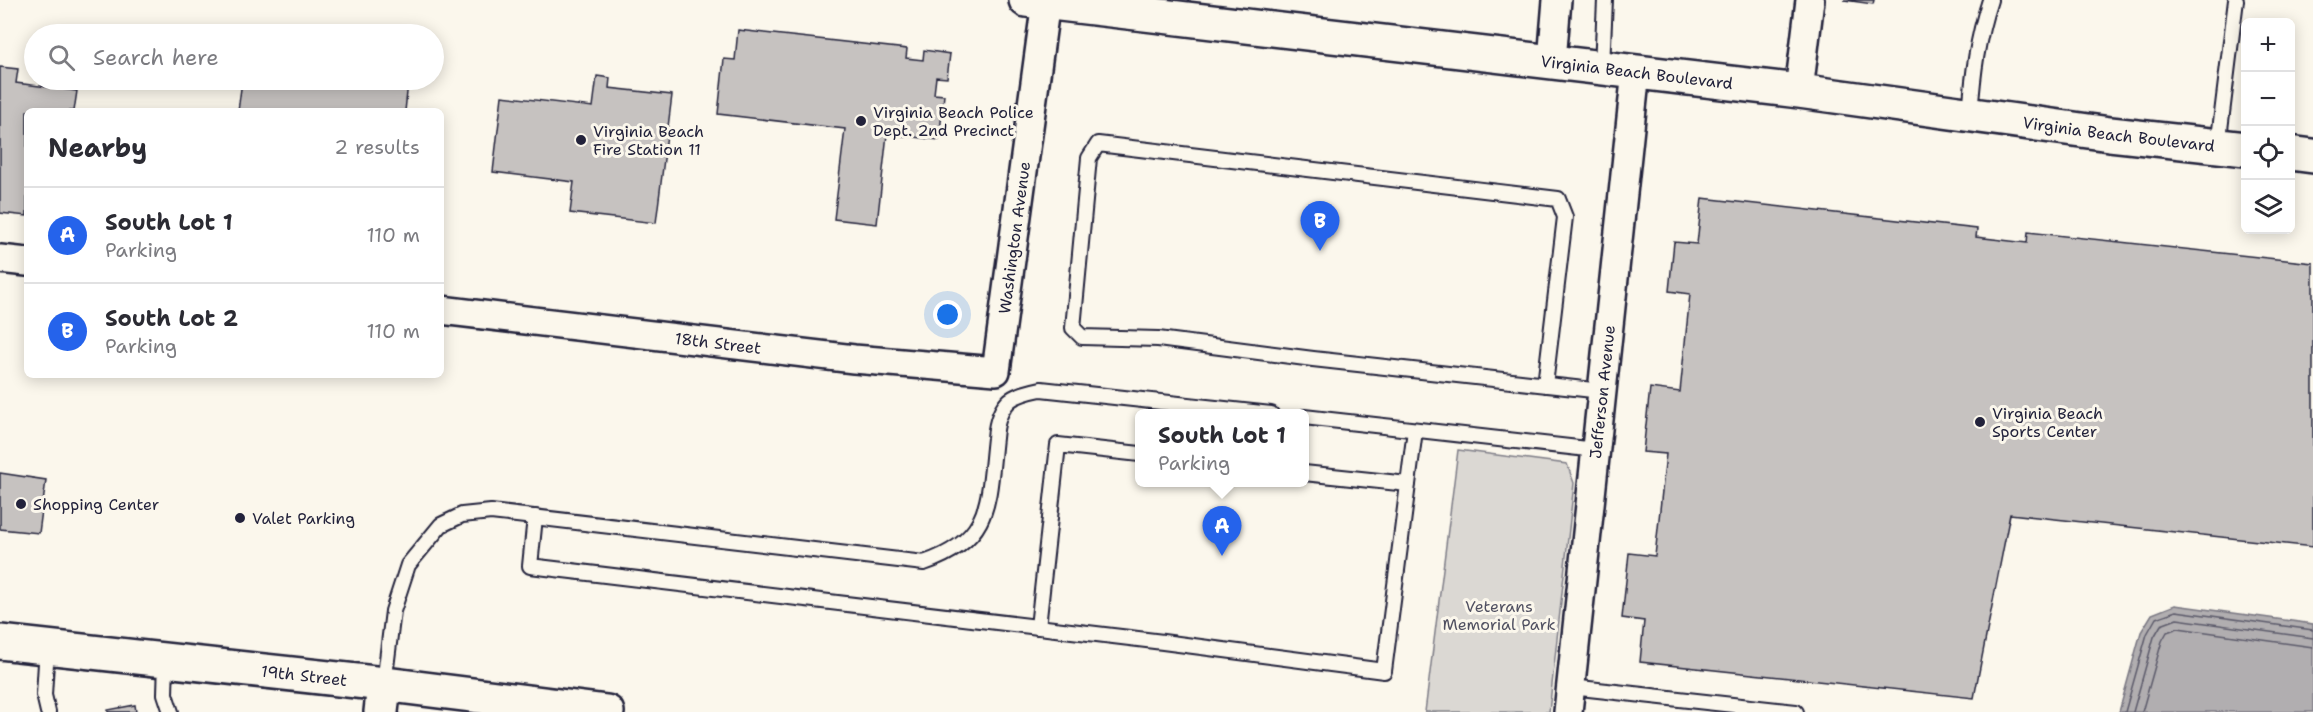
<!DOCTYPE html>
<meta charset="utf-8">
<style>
:root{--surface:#fff;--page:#f7f7f7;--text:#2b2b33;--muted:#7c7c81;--line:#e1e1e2;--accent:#2563eb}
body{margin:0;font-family:"Shantell Sans",sans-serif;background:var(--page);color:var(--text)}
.controls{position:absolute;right:18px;top:18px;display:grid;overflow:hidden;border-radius:9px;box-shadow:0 3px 15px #0003}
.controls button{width:54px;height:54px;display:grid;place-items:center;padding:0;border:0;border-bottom:2px solid var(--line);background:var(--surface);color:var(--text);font:30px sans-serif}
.you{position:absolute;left:948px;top:315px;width:21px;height:21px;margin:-15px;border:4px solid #fff;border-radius:50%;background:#1a73e8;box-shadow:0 0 0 9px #1a73e833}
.badge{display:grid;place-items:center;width:39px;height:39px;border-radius:50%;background:var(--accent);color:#fff;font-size:20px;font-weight:700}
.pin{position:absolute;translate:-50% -50px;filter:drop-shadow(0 2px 3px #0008)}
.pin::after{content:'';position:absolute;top:32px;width:21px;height:18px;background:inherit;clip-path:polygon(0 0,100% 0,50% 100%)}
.popup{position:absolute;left:1135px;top:409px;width:174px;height:78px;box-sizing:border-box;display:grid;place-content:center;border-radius:9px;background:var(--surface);filter:drop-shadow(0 2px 4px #0005);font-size:20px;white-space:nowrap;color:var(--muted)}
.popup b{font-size:22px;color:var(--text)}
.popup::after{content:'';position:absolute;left:50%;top:100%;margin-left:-12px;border:12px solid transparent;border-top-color:var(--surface)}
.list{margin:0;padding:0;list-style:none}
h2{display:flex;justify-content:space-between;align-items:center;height:78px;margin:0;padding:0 24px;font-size:26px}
h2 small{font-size:20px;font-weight:400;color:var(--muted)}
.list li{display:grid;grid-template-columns:39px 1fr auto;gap:18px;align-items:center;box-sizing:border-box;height:96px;padding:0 24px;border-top:2px solid var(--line)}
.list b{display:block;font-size:22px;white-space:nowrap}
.list p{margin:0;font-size:20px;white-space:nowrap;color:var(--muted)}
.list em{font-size:20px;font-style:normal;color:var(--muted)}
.icon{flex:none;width:33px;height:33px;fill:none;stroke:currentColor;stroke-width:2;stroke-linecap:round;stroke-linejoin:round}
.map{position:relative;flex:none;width:2313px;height:712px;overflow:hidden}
.search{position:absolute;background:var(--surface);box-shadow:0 3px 15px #0003;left:24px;top:24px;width:420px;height:66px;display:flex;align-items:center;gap:15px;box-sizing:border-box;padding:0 21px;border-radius:33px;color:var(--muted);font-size:22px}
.panel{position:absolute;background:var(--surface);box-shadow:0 3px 15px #0003;left:24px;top:108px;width:420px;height:270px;border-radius:9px}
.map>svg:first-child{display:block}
.green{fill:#dbd8d3;stroke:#7e7d87;stroke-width:1.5}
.water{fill:#b1aeb0;stroke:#787681;stroke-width:1.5}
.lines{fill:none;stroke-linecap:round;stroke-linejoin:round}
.shore{stroke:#5b5a6a;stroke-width:1.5}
.building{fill:#c6c2c0;stroke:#22223b;stroke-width:1.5}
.lane-casing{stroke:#22223b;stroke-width:18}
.street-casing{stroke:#22223b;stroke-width:32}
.secondary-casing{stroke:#22223b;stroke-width:38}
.primary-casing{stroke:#22223b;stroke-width:38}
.lane{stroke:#fbf7ec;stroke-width:14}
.street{stroke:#fbf7ec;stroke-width:27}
.secondary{stroke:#fbf7ec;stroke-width:33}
.primary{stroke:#fbf7ec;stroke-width:33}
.poi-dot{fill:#22223b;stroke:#fbf7ec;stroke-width:2}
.labels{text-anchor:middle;stroke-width:6;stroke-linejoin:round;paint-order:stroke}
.street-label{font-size:16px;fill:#22223b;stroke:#fbf7ec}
.poi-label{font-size:16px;fill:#22223b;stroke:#fbf7ec;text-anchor:start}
.park-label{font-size:16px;fill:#505061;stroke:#fbf7ec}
</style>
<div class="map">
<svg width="2313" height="712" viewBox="0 0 2313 712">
<rect width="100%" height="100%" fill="#fbf7ec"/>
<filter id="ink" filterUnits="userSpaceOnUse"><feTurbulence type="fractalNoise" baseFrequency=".0167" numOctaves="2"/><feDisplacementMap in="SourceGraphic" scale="12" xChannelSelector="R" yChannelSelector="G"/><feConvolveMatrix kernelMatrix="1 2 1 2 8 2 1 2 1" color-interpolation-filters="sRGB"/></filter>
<g filter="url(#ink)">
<polygon class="green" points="1458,450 1567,464 1574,483 1549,712 1425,712"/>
<polygon class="water" points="2175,605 2313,624 2313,712 2119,712 2141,632 2152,614"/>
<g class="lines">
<g class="shore">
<polyline points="2125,712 2147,634 2156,618 2176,611 2313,630"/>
<polyline points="2133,712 2154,637 2161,625 2177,619 2313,638"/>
<polyline points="2142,712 2162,641 2167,632 2178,628 2313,647"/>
</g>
</g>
<g class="building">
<polygon points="1844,0 1874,0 1873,4"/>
<polygon points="279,28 294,30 294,34 278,34"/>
<polygon points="738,30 907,49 906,58 923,60 924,50 950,54 947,78 936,77 934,94 944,95 939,140 887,134 877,224 834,219 845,129 718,114 724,59 735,60"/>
<polygon points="0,67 18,69 16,83 47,87 48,83 62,85 62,89 77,91 74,111 27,111 27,216 0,213"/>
<polygon points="597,76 610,78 609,88 672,95 656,223 570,213 574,182 493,172 502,96 593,107"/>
<polygon points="235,81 379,80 408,83 405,111 238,111 242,81"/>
<polygon points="1702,198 1977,229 1976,237 2027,243 2028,232 2313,263 2313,547 2010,514 1974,698 1640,662 1644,621 1622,618 1629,553 1655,556 1666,454 1643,452 1650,388 1680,392 1690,294 1669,291 1674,242 1697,244"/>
<polygon points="0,473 46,480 39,533 0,529"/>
<polygon points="135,705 136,712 108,712 108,710"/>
</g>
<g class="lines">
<defs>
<g id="lane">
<polyline points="1602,67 1605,0"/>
<path d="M1970,115c3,-41 7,-76 20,-115"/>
<polyline points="2218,146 2236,0"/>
<polyline points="1545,385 1565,217 1558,199 1098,144 1089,158 1073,328 1082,337 1158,339 1313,359 1602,391"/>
<polyline points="1304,417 1596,450"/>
<polyline points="1304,473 1408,484"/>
<polyline points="535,517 530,566 1163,642 1384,671 1415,430"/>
<polyline points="1038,627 1058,445 1140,454"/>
<polyline points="47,647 44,695 48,712"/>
<polyline points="166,661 165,694 171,712"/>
<path d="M384,684l9,-73 15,-46 33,-40 21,-10 29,-3 433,51c69,-23 64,-63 71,-125 1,-14 4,-28 15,-38 8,-6 21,-9 31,-11l230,25"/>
<polyline points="1571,687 1796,712"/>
</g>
<g id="street">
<polyline points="1552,61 1557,0"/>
<polyline points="1799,91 1810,0"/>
<polyline points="0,259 27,262"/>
<path id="s1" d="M441,310l413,49 142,12 48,-355 9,-16"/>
<path id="s2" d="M1568,712l68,-641"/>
</g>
<g id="secondary">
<path id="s3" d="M0,642l384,42 223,28"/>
<polyline points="381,712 384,684"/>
</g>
<g id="primary">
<path id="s4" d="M1026,0l773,91 311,43 136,15"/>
<polyline points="2290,153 2313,156"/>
</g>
</defs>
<use href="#lane" class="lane-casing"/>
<use href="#street" class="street-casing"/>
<use href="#secondary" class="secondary-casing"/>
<use href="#primary" class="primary-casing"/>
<use href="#lane" class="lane"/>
<use href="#street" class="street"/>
<use href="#secondary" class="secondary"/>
<use href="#primary" class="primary"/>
</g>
</g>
<g class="poi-dot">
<circle cx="861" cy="121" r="6"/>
<circle cx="581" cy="140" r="6"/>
<circle cx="1980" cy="422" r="6"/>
<circle cx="21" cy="504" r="6"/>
<circle cx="240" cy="518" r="6"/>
</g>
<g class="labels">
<g class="street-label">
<text dy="6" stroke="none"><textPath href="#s4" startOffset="615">Virginia Beach Boulevard</textPath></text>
<text dy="6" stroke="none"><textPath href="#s4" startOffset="1101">Virginia Beach Boulevard</textPath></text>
<text dy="6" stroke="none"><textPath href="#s1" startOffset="693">Washington Avenue</textPath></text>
<text dy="6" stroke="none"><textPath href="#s1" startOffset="279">18th Street</textPath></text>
<text dy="6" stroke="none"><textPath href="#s2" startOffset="322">Jefferson Avenue</textPath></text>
<text dy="6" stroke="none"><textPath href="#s3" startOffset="306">19th Street</textPath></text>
</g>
<g class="poi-label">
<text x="873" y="118">Virginia Beach Police<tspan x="873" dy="18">Dept. 2nd Precinct</tspan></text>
<text x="593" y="137">Virginia Beach<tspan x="593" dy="18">Fire Station 11</tspan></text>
<text x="1992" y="419">Virginia Beach<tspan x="1992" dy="18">Sports Center</tspan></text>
<text x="33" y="510">Shopping Center</text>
<text x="252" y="524">Valet Parking</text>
</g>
<g class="park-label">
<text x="1499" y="612">Veterans<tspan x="1499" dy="18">Memorial Park</tspan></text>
</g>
</g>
</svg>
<div class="controls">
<button>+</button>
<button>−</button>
<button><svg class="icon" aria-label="locate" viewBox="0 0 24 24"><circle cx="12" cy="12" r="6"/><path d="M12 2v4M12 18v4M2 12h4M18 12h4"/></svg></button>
<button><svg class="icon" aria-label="layers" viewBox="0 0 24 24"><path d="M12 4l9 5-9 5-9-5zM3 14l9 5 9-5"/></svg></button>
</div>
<div class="you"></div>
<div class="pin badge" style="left:1222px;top:556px">A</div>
<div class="popup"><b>South Lot 1</b>Parking</div>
<div class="pin badge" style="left:1320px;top:251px">B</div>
<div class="search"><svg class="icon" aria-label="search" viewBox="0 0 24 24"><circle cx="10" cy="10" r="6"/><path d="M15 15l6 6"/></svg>Search here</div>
<section class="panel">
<h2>Nearby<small>2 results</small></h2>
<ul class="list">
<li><span class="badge">A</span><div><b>South Lot 1</b><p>Parking</p></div><em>110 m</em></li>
<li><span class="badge">B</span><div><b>South Lot 2</b><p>Parking</p></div><em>110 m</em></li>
</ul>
</section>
</div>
